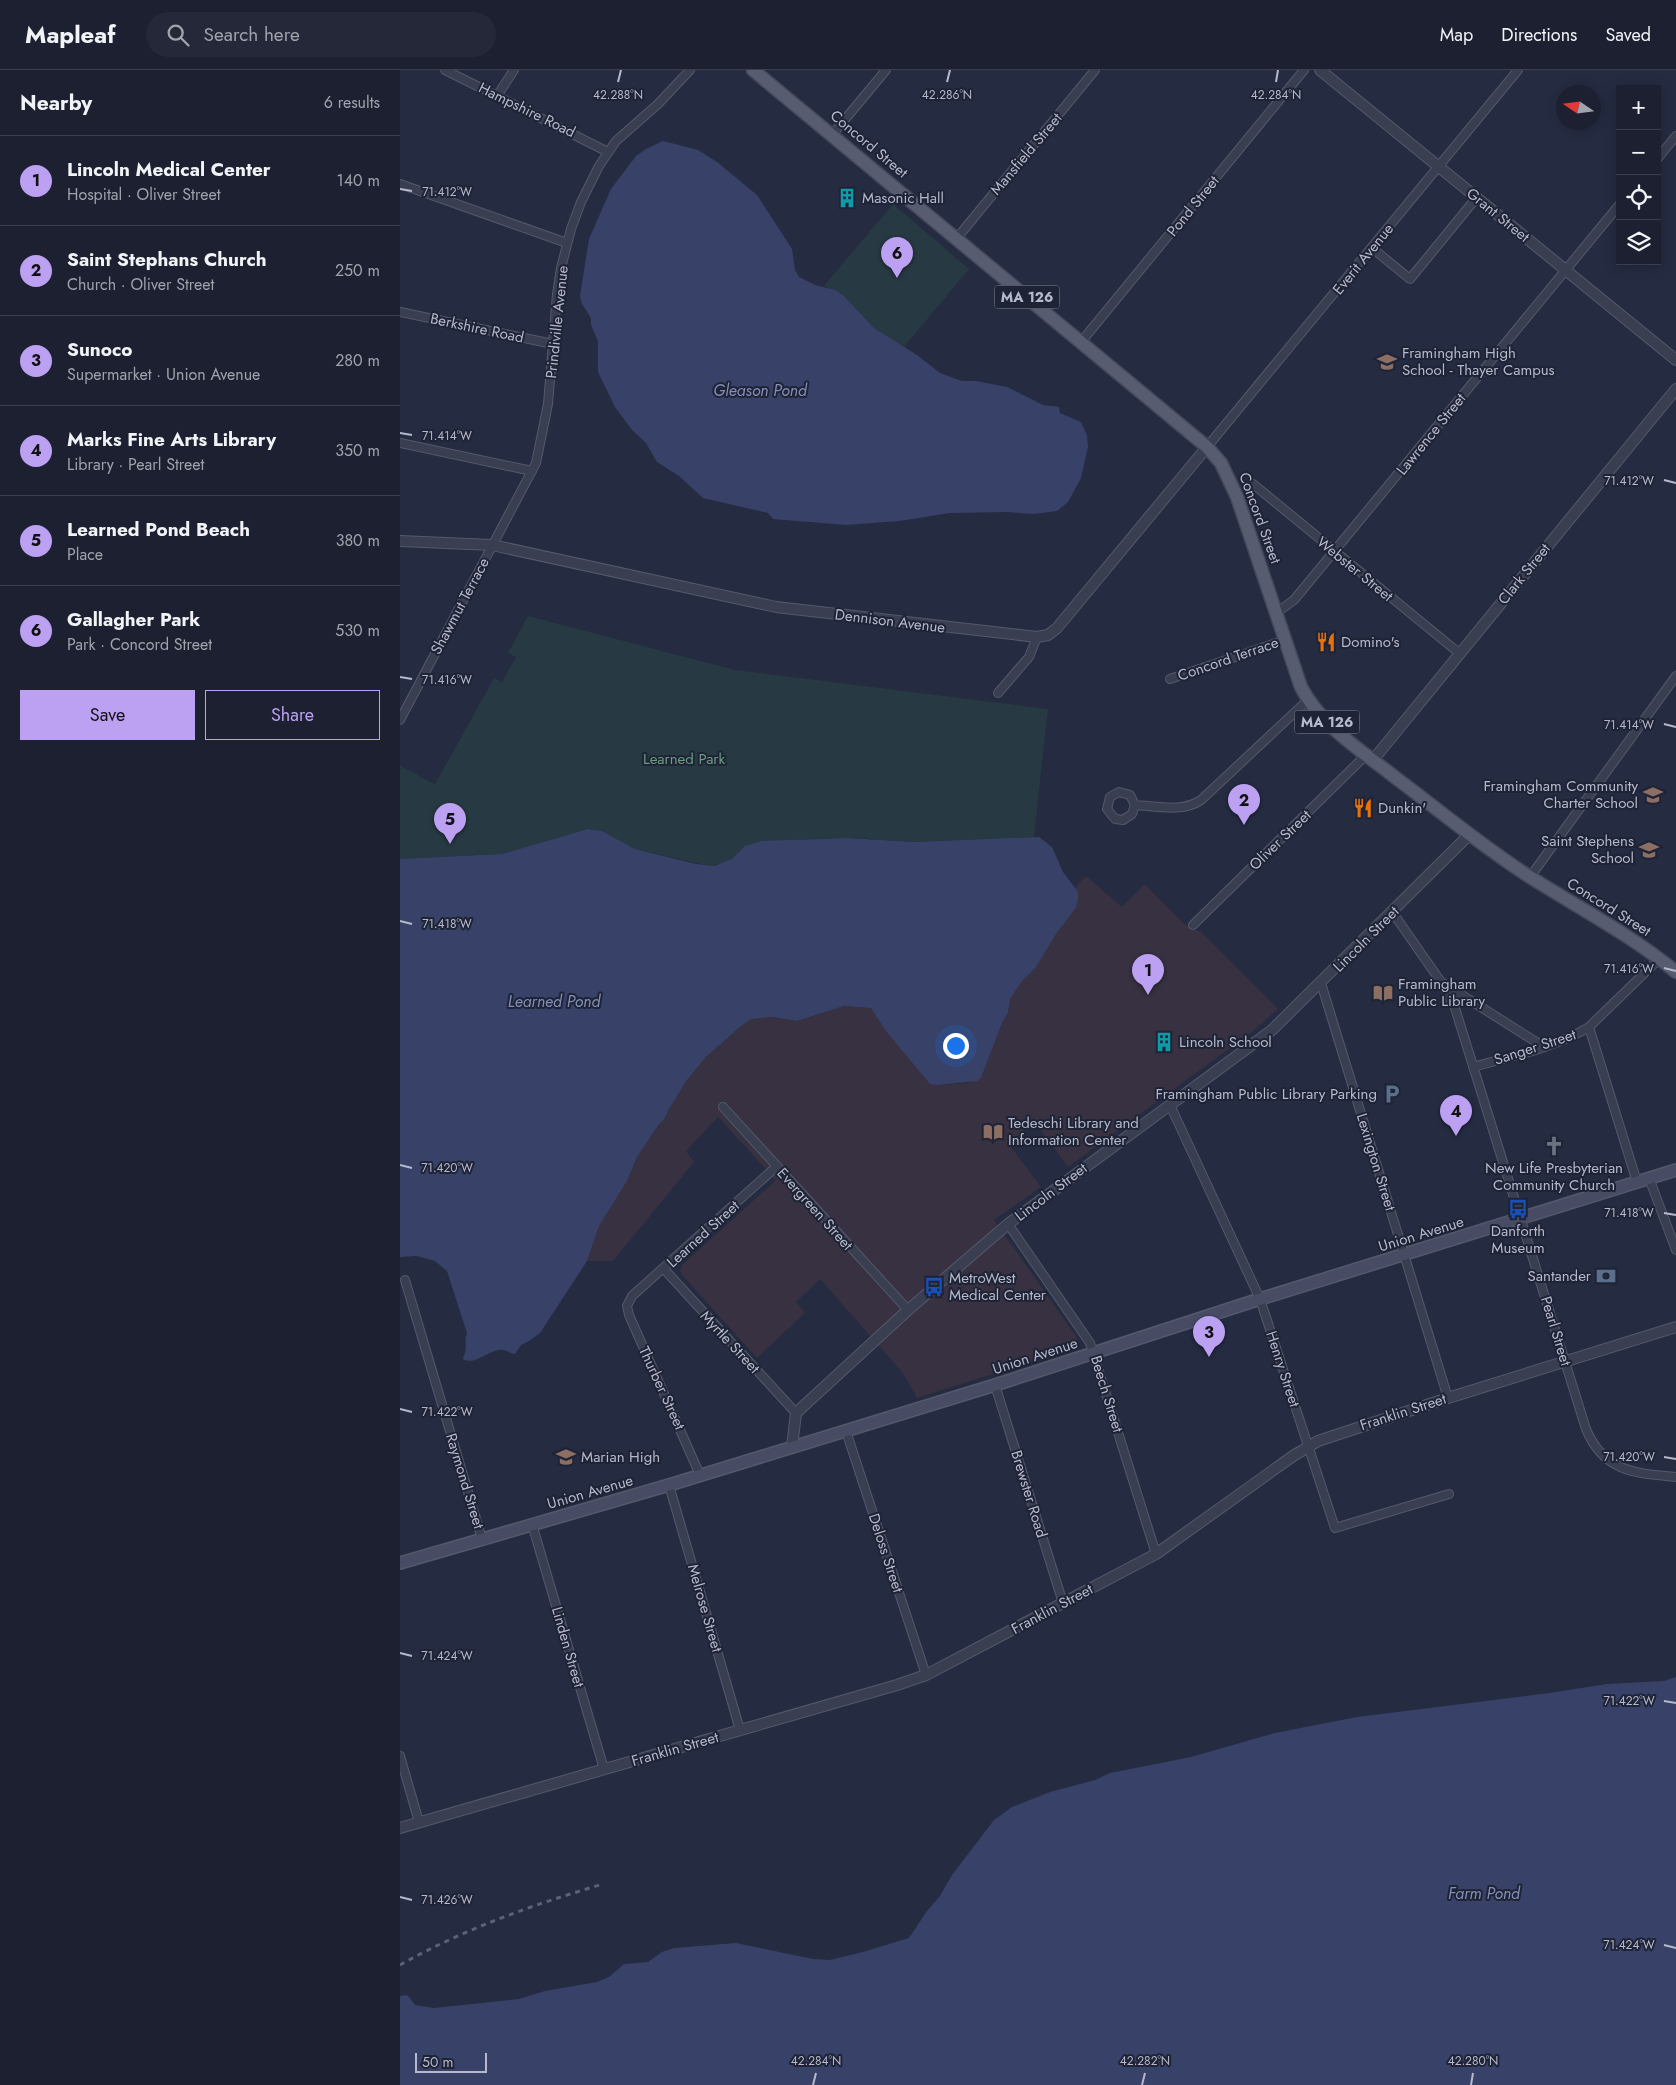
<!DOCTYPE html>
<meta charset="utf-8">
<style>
:root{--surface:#1c2031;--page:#252839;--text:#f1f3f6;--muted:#a0a3ab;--line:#3a3e4d;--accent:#bca0f2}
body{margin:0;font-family:Jost,sans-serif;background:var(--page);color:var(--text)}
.controls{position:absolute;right:15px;top:15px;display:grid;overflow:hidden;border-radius:0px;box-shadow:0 2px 12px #0003}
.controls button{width:45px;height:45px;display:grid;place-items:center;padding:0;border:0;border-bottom:1px solid var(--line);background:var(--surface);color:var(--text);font:25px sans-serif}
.compass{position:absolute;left:1156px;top:15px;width:45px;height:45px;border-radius:50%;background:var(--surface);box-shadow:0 2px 12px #0003;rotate:283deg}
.scale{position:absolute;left:15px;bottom:12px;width:72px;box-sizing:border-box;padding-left:5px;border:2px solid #b6b9cb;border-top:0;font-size:14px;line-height:18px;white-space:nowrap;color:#b6b9cb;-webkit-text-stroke:4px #1e2336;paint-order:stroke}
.you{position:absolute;left:555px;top:975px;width:18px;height:18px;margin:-12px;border:4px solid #fff;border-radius:50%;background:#1a73e8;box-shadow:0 0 0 8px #1a73e833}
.badge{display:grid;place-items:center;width:32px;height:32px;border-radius:50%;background:var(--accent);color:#111;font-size:16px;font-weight:700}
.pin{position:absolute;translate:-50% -41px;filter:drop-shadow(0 1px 2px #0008)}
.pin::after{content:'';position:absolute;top:26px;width:18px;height:15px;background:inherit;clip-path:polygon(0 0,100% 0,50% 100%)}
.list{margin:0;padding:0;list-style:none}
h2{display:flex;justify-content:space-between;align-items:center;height:65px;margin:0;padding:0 20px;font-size:21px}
h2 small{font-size:16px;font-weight:400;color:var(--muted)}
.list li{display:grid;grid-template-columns:32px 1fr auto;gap:15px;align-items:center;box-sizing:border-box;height:90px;padding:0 20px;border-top:1px solid var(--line)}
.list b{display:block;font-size:19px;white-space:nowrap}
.list p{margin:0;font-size:16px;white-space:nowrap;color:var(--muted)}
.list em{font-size:16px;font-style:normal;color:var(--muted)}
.actions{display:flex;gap:10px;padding:15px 20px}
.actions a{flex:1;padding:11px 0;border:1px solid var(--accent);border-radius:0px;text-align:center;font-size:18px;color:var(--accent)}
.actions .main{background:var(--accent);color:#111}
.icon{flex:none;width:28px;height:28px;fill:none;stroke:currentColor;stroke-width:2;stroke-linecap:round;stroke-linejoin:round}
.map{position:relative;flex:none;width:1276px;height:2015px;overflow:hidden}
header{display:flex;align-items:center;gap:30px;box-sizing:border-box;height:70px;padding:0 25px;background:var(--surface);border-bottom:1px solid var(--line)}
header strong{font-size:24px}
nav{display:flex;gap:28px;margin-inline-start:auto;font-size:18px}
.search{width:350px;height:45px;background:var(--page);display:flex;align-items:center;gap:12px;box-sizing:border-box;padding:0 18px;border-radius:28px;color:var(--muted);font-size:19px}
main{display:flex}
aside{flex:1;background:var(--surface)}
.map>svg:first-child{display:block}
.medical{fill:#373141}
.green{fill:#273942}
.water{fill:#384268}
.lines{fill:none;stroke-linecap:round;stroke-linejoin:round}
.minor-casing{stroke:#54596b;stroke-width:10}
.tertiary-casing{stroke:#54596b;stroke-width:12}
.secondary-casing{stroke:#54596b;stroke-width:14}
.primary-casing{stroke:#43475a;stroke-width:15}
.minor{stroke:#393e51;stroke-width:8}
.tertiary{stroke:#393e51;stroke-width:10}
.secondary{stroke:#474c64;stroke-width:11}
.primary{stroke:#575c70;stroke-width:12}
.rail{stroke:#5b6178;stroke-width:3;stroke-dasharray:5 5;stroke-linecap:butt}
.ticks{fill:none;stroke:#b6b9cb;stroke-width:2}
.labels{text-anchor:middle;stroke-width:4;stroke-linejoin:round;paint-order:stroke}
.shield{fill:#1e2336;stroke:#888c9e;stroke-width:1}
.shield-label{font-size:14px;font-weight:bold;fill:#b6b9cb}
.street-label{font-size:15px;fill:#b6b9cb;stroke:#1e2336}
.poi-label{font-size:15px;fill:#b6b9cb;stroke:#1e2336;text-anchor:start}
.park-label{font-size:15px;fill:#6d9c82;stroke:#1e2336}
.water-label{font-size:16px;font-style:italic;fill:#848fb7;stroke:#1e2336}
.ticks-label{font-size:12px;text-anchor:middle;fill:#b6b9cb;stroke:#1e2336;stroke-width:4;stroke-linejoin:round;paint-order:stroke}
</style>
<header>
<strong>Mapleaf</strong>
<div class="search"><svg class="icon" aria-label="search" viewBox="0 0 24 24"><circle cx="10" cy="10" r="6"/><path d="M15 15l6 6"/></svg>Search here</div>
<nav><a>Map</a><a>Directions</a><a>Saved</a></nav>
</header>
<main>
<aside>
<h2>Nearby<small>6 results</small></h2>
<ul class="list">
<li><span class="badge">1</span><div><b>Lincoln Medical Center</b><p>Hospital · Oliver Street</p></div><em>140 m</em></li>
<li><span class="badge">2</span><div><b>Saint Stephans Church</b><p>Church · Oliver Street</p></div><em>250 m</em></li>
<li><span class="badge">3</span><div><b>Sunoco</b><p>Supermarket · Union Avenue</p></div><em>280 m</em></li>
<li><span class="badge">4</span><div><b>Marks Fine Arts Library</b><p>Library · Pearl Street</p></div><em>350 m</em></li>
<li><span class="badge">5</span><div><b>Learned Pond Beach</b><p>Place</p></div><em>380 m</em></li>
<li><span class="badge">6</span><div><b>Gallagher Park</b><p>Park · Concord Street</p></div><em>530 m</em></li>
</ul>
<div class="actions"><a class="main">Save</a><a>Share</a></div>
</aside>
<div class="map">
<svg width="1276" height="2015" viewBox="0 0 1276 2015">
<rect width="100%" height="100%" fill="#252b41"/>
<polygon class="medical" points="686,806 722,837 745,814 784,854 801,862 878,939 853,961 668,1097 635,1053 608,1073 641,1117 594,1150 676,1266 677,1271 672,1279 517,1328 503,1303 420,1209 396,1232 405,1243 357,1288 282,1205 280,1200 282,1195 376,1110 318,1047 286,1081 294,1092 213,1191 187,1191 199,1156 227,1111 237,1087 259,1054 265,1048 269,1039 287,1010 306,987 340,957 351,949 372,947 397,951 444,936 471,938 485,960 520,1000 525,1009 538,1015 568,1013 581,1008 602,953 608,943 610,929 662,846 677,815"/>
<g class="green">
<polygon points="493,134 569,199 504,277 474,258 444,226 424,216"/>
<polygon points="128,546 335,600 648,639 634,767 514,772 455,768 404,769 342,779 334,788 327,792 310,796 235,779 202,761 188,759 102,784 0,789 0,696 35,714 94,608 102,612 116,587 108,583"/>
</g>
<g class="water">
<polygon points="263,71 298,80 317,92 357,125 392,179 395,200 399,207 415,215 435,220 444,226 474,258 517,285 540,303 562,311 576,311 607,317 643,335 659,337 660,343 681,352 687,365 688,377 681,408 668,432 657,441 634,444 607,442 550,443 499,451 446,455 373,449 368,443 303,428 279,406 257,392 246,373 232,360 215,337 198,302 198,271 191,255 191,248 182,234 180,226 189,169 211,119 236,86 246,79"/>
<path d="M188,759l14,2 33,18 61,15 18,2 18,-7 13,-13 17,-5 85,-3 67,4 125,-5 13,10 11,25 15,20v8l-3,9 -19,25 -20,33 -14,14 -12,18 -2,14 -6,10 -21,55 -4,3 -39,4 -8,-1 -45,-54 -14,-22 -27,-2 -47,15 -25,-4 -21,2 -11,8 -34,30 -19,23 -18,29 -4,9 -6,6 -22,33 -10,24 -28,45 -12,35 -47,72 -11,8 -8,4 -6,9c-6,-1 -10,-5 -16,-4 -14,2 -21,14 -35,10l-1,-2c6,-12 0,-16 4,-25l-20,-62 -12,-10 -18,-5 -17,1v-398l102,-5z"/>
<polygon points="1276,1607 1276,2015 0,2015 0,1926 6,1925 9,1927 15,1935 34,1938 119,1929 145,1921 197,1912 209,1907 224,1894 248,1892 262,1882 274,1878 336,1873 413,1889 430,1890 463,1882 509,1868 527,1841 540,1826 552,1805 594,1750 612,1737 650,1722 695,1710 710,1703 791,1687 875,1663 957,1647 1149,1623 1207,1614 1264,1611"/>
</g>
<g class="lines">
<defs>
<g id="minor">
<polyline points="45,0 208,82"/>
<polyline points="97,26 114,0"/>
<polyline points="432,65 486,0"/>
<polyline points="1257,89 1276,66"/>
<polyline points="0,114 167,173"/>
<polyline points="557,168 695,0"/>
<polyline points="972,178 1010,209 1077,127"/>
<polyline points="0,242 153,274"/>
<polyline points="681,272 904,0"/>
<polyline points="0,373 132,401"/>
<polyline points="807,377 1118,0"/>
<polyline points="853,414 1059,583"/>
<polyline points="876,543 894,530 1220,134"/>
<polyline points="770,609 885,570"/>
<polyline points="598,623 629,587 637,567"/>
<polyline points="0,650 136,393 148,334 157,224 161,198 171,159 181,132 199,96 216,71 258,34 290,0"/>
<path d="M735,735l-3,9 -9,6 -8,-1 -8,-10 3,-12 9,-5 11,3 5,10c22,1 47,8 66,-5l107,-100"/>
<polyline points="1130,807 1276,606"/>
<path d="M993,843l48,69 14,26 131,421c18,43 48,44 90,48"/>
<polyline points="793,855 966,685"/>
<polyline points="921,913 1048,1328"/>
<polyline points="1043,913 1144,977"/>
<polyline points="1189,957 1237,1112"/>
<path d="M1073,997c39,-11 81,-19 116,-40l70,-68"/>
<polyline points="770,1035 860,1229 935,1458 1049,1424"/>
<polyline points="323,1037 508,1240"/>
<polyline points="1249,1108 1276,1180"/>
<polyline points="608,1154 690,1273 756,1484"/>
<polyline points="264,1199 396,1343"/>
<polyline points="5,1210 82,1469"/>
<polyline points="595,1315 663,1533"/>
<polyline points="446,1361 526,1605"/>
<polyline points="300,1405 229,1245 227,1236 232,1226 377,1096"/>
<polyline points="269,1415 340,1660"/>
<polyline points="132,1454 204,1699"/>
<polyline points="0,1686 19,1752"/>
</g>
<g id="tertiary">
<polyline points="920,0 1276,290"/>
<polyline points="0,471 92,475 376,537 637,567 648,565 657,558 807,377"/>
<polyline points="973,690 1276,319"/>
<polyline points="392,1377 396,1343 508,1240 608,1154 872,960 1070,764"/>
<polyline points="0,1758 497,1615 526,1605 756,1484 893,1386 918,1371 1048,1328 1276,1257"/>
</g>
<polyline id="secondary" points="0,1493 269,1415 595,1315 860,1229 1276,1100"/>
<path id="primary" d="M353,0l454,377 14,16 16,34 64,190c20,39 61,64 95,91 44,33 87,69 134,99 49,31 101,58 146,95"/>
</defs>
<use href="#minor" class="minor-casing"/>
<use href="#tertiary" class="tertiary-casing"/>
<use href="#secondary" class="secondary-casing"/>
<use href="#primary" class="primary-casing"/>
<use href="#minor" class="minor"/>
<use href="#tertiary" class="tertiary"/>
<use href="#secondary" class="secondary"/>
<use href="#primary" class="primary"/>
<path class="rail" d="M0,1895c64,-36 132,-60 203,-81"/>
</g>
<path class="ticks" d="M218,12l3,-12M547,12l3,-12M876,12l2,-12M0,119l12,2M0,363l12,2M1264,410l12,3M0,607l12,2M1264,654l12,3M0,851l12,3M1264,898l12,3M0,1095l12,3M1264,1143l12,2M0,1339l12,3M1264,1387l12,2M0,1583l12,3M1264,1631l12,2M0,1827l12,3M1264,1875l12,3M413,2015l3,-12M742,2015l3,-12M1071,2015l2,-12"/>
<defs>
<symbol id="building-bare" viewBox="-9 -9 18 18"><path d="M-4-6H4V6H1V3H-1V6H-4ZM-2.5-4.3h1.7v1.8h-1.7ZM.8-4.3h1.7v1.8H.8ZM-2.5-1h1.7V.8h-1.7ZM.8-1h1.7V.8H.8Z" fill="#0f9aa8" stroke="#1e2336" stroke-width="2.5" paint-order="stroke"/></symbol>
<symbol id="school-bare" viewBox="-9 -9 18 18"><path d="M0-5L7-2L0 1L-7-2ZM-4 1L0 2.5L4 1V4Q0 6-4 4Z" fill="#8d6e63" stroke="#1e2336" stroke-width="2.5" paint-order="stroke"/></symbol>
<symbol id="restaurant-bare" viewBox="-9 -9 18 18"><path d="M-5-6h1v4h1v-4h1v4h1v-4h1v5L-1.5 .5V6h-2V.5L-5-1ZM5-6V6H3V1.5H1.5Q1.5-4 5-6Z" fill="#e8710a" stroke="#1e2336" stroke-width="2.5" paint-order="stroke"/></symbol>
<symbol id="library-bare" viewBox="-9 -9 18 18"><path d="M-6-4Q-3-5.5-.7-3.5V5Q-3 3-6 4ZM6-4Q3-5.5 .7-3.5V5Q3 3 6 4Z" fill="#8d6e63" stroke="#1e2336" stroke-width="2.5" paint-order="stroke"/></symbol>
<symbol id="parking-bare" viewBox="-9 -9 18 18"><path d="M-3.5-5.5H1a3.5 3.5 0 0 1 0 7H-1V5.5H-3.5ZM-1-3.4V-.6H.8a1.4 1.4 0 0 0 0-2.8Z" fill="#5c6f8a" stroke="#1e2336" stroke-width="2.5" paint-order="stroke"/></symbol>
<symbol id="church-bare" viewBox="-9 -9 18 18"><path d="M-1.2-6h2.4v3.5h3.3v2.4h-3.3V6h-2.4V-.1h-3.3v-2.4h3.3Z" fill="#6b7280" stroke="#1e2336" stroke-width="2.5" paint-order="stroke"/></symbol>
<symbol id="bus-bare" viewBox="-9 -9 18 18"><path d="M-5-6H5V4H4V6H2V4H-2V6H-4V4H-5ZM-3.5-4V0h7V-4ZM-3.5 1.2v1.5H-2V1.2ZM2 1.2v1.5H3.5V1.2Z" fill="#1a4fb4" stroke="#1e2336" stroke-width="2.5" paint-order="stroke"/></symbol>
<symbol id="bank-bare" viewBox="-9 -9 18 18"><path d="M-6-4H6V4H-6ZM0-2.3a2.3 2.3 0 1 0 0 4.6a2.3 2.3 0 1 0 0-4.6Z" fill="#5c6f8a" stroke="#1e2336" stroke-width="2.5" paint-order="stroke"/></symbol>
</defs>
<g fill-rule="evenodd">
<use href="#building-bare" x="433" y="114" width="28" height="28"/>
<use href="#school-bare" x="973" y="278" width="28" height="28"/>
<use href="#restaurant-bare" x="912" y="558" width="28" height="28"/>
<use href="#school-bare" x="1239" y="711" width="28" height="28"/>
<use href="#restaurant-bare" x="949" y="724" width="28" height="28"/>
<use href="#school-bare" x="1235" y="766" width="28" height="28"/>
<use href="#library-bare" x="969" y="909" width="28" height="28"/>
<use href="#building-bare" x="750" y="958" width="28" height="28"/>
<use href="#parking-bare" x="978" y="1010" width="28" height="28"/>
<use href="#library-bare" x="579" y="1048" width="28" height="28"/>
<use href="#church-bare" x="1140" y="1062" width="28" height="28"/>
<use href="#bus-bare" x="1104" y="1125" width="28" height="28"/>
<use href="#bank-bare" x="1192" y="1192" width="28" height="28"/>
<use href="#bus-bare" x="520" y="1203" width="28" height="28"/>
<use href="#school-bare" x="152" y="1373" width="28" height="28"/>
</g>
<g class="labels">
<g class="shield">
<rect x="594.5" y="215.5" width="65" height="23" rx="4"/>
<rect x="894.5" y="640.5" width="65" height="23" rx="4"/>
</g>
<g class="shield-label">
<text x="627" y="232">MA 126</text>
<text x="927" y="657">MA 126</text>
</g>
<g class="street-label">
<text transform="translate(127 40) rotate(26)" y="5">Hampshire Road</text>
<text transform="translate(469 74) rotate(40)" y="5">Concord Street</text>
<text transform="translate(626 84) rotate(-50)" y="5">Mansfield Street</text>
<text transform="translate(793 136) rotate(-51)" y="5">Pond Street</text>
<text transform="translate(1098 145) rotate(39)" y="5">Grant Street</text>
<text transform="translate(963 189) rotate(-51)" y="5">Everit Avenue</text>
<text transform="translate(157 252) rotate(-84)" y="5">Prindiville Avenue</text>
<text transform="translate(77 258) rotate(12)" y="5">Berkshire Road</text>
<text transform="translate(1031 364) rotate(-51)" y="5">Lawrence Street</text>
<text transform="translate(860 448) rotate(70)" y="5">Concord Street</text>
<text transform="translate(955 499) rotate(39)" y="5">Webster Street</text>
<text transform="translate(1124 504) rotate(-51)" y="5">Clark Street</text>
<text transform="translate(60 536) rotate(-62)" y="5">Shawmut Terrace</text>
<text transform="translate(490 551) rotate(7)" y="5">Dennison Avenue</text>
<text transform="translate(828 589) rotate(-19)" y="5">Concord Terrace</text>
<text transform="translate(880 770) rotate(-44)" y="5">Oliver Street</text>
<text transform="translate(1209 837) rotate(32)" y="5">Concord Street</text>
<text transform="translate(966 869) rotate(-45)" y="5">Lincoln Street</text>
<text transform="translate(1135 977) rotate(-18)" y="5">Sanger Street</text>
<text transform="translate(976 1092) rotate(73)" y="5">Lexington Street</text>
<text transform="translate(651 1122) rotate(-37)" y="5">Lincoln Street</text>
<text transform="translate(415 1139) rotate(48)" y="5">Evergreen Street</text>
<text transform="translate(303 1164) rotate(-42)" y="5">Learned Street</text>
<text transform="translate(1021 1164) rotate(-17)" y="5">Union Avenue</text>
<text transform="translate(1156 1261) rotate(73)" y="5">Pearl Street</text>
<text transform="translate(330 1272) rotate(47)" y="5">Myrtle Street</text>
<text transform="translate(635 1286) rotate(-18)" y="5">Union Avenue</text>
<text transform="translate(883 1299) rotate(72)" y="5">Henry Street</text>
<text transform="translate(262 1318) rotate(65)" y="5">Thurber Street</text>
<text transform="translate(707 1324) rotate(73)" y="5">Beech Street</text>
<text transform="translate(1003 1342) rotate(-18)" y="5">Franklin Street</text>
<text transform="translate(65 1411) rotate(73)" y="5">Raymond Street</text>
<text transform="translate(190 1422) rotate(-16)" y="5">Union Avenue</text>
<text transform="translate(629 1424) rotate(73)" y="5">Brewster Road</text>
<text transform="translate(486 1483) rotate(72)" y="5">Deloss Street</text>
<text transform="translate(305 1538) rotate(74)" y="5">Melrose Street</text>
<text transform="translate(652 1539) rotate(-28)" y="5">Franklin Street</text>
<text transform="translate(168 1577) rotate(74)" y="5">Linden Street</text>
<text transform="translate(275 1679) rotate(-16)" y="5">Franklin Street</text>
</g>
<g class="poi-label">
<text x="462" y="133">Masonic Hall</text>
<text x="1002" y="288">Framingham High<tspan x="1002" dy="17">School - Thayer Campus</tspan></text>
<text x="941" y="577">Domino's</text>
<text x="1238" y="721" text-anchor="end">Framingham Community<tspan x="1238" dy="17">Charter School</tspan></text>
<text x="978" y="743">Dunkin'</text>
<text x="1234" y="776" text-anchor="end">Saint Stephens<tspan x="1234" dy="17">School</tspan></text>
<text x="998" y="919">Framingham<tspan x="998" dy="17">Public Library</tspan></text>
<text x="779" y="977">Lincoln School</text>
<text x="977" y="1029" text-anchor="end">Framingham Public Library Parking</text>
<text x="608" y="1058">Tedeschi Library and<tspan x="608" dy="17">Information Center</tspan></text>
<text x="1154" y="1103" text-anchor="middle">New Life Presbyterian<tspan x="1154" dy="17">Community Church</tspan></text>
<text x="1118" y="1166" text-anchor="middle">Danforth<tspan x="1118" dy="17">Museum</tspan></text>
<text x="1191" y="1211" text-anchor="end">Santander</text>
<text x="549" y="1213">MetroWest<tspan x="549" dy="17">Medical Center</tspan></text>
<text x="181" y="1392">Marian High</text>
</g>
<g class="park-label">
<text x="284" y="694">Learned Park</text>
</g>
<g class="water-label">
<text x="360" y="326">Gleason Pond</text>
<text x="154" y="937">Learned Pond</text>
<text x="1084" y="1829">Farm Pond</text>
</g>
</g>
<g class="ticks-label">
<text x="218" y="29">42.288°N</text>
<text x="547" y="29">42.286°N</text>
<text x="876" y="29">42.284°N</text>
<text x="47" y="126">71.412°W</text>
<text x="47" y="370">71.414°W</text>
<text x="1229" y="415">71.412°W</text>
<text x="47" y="614">71.416°W</text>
<text x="1229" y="659">71.414°W</text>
<text x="47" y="858">71.418°W</text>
<text x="1229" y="903">71.416°W</text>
<text x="47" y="1102">71.420°W</text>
<text x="1229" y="1147">71.418°W</text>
<text x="47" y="1346">71.422°W</text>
<text x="1229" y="1391">71.420°W</text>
<text x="47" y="1590">71.424°W</text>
<text x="1229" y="1635">71.422°W</text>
<text x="47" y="1834">71.426°W</text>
<text x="1229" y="1879">71.424°W</text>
<text x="416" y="1995">42.284°N</text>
<text x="745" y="1995">42.282°N</text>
<text x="1073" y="1995">42.280°N</text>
</g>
</svg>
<div class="controls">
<button>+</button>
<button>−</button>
<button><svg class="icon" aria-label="locate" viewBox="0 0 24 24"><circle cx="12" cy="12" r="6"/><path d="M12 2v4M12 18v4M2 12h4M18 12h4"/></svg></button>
<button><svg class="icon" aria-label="layers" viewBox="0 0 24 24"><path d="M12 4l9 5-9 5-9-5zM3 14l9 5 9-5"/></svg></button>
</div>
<svg class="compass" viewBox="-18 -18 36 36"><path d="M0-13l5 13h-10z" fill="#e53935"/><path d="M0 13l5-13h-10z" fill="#a0a3ab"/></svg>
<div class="scale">50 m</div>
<div class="you"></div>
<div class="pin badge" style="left:748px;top:925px">1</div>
<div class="pin badge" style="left:844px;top:755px">2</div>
<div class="pin badge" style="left:809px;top:1287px">3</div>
<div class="pin badge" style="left:1056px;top:1066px">4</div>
<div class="pin badge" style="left:50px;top:774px">5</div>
<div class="pin badge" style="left:497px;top:208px">6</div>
</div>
</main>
